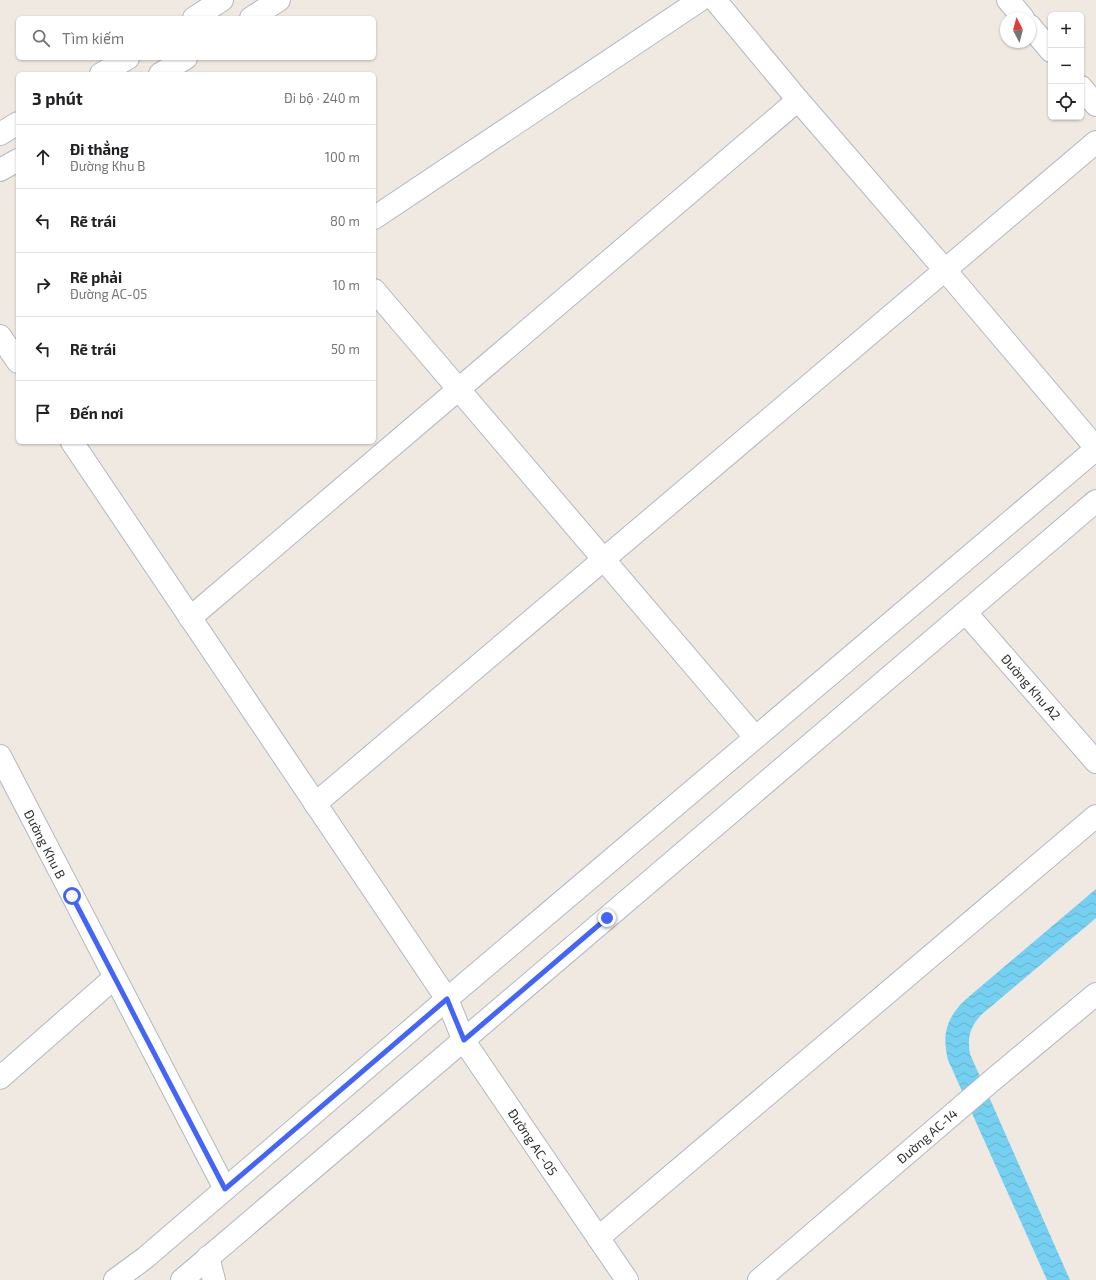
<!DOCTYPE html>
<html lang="vi">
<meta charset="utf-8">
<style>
:root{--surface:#fff;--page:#f6f6f6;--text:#202124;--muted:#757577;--line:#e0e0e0}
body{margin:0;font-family:"Exo 2",sans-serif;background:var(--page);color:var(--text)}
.controls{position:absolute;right:12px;top:12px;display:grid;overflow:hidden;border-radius:6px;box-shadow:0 1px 3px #0004}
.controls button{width:36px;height:36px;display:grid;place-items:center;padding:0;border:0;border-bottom:1px solid var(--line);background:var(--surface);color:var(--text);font:20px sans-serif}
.compass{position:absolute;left:1000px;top:12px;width:36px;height:36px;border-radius:50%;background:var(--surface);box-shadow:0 1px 3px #0004;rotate:353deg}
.stop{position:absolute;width:12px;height:12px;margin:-9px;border:3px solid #4264fb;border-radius:50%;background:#fff}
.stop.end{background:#4264fb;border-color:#fff;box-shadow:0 1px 4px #0008}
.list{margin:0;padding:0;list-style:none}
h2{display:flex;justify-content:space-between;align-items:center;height:52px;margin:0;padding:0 16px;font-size:17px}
h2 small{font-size:13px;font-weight:400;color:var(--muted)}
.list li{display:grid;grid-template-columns:26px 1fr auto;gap:12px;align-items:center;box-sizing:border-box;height:64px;padding:0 16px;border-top:1px solid var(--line)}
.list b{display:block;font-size:15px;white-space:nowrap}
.list p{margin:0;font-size:13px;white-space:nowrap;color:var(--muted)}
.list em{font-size:13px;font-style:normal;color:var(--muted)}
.icon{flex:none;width:22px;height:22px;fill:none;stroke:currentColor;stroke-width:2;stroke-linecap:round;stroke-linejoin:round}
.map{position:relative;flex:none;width:1096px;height:1280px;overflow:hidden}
.search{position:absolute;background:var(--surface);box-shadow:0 1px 3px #0004;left:16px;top:16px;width:360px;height:44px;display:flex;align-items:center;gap:10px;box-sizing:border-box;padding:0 14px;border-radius:6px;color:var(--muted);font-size:15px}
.panel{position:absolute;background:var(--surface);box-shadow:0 1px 3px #0004;left:16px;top:72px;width:360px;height:372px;border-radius:6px}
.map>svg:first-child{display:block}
.water{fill:url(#water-waves)}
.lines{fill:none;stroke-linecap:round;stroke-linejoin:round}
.minor-casing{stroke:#b4b7c1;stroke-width:24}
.minor{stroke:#fff;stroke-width:22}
.route{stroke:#4264fb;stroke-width:5}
.labels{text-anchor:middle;stroke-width:3;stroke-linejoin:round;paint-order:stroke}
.street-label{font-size:13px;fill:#2e2e2e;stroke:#fff}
</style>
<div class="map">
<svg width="1096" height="1280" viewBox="0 0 1096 1280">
<defs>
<pattern id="water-waves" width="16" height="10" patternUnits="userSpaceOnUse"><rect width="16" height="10" fill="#75cff0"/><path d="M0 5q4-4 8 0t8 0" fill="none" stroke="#66b2ce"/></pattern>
</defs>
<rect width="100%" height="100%" fill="#efe9e1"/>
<path class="water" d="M1096,889v29l-115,97c-11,12 -14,23 -11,39l100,226h-23l-99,-220c-6,-26 -2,-41 17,-60z"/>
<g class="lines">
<defs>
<g id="minor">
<polyline points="715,0 798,100 945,270 1096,448"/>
<polyline points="1008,0 1023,18"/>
<polyline points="194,18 222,0"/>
<polyline points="251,18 279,0"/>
<polyline points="1030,26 1051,51"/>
<polyline points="101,74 128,58"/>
<polyline points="160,74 186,58"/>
<polyline points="1081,87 1096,105"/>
<polyline points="0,134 18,123"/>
<polyline points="0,170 18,160"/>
<polyline points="374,218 700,0"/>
<polyline points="374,290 755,737"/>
<polyline points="0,336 18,362"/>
<polyline points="72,442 447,999 464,1041 627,1280"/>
<polyline points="966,613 1096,762"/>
<polyline points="190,618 798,100"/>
<polyline points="0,756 225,1189"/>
<polyline points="315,804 1096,142"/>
<polyline points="0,1078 114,978"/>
<polyline points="598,1238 1096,816"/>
<polyline points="208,1257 214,1280"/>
<polyline points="115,1280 145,1258 447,999 1096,449"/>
<polyline points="182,1280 1096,501"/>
<polyline points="759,1280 995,1078 1096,994"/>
</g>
</defs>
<use href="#minor" class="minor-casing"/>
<use href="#minor" class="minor"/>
</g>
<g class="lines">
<polyline class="route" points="72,896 225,1189 447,999 464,1040 607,918"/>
</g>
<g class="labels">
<g class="street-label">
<text transform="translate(1031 687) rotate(49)" y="5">Đường Khu A2</text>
<text transform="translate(45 844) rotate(63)" y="5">Đường Khu B</text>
<text transform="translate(927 1136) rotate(-41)" y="5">Đường AC-14</text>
<text transform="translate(533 1142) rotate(56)" y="5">Đường AC-05</text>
</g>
</g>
</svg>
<div class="controls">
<button>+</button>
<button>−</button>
<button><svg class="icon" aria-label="locate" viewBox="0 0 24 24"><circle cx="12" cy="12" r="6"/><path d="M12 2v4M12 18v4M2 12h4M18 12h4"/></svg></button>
</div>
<svg class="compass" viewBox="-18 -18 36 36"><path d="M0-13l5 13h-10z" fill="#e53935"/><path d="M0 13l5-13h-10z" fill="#757577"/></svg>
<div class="stop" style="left:72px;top:896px"></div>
<div class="stop end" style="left:607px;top:918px"></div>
<div class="search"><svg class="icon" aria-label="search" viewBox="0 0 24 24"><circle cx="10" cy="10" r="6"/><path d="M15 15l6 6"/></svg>Tìm kiếm</div>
<section class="panel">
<h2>3 phút<small>Đi bộ · 240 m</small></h2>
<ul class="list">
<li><svg class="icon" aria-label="ahead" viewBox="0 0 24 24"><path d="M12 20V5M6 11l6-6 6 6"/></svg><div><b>Đi thẳng</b><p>Đường Khu B</p></div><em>100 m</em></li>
<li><svg class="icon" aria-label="left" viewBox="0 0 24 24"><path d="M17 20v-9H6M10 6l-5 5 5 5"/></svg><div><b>Rẽ trái</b></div><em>80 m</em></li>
<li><svg class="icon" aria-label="right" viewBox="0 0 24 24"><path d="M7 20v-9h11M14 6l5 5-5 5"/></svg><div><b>Rẽ phải</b><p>Đường AC-05</p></div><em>10 m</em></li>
<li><svg class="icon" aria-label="left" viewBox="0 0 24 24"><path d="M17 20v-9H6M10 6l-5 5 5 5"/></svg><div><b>Rẽ trái</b></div><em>50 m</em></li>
<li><svg class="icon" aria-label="arrive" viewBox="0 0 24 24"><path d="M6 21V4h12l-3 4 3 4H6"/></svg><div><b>Đến nơi</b></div></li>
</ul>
</section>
</div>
